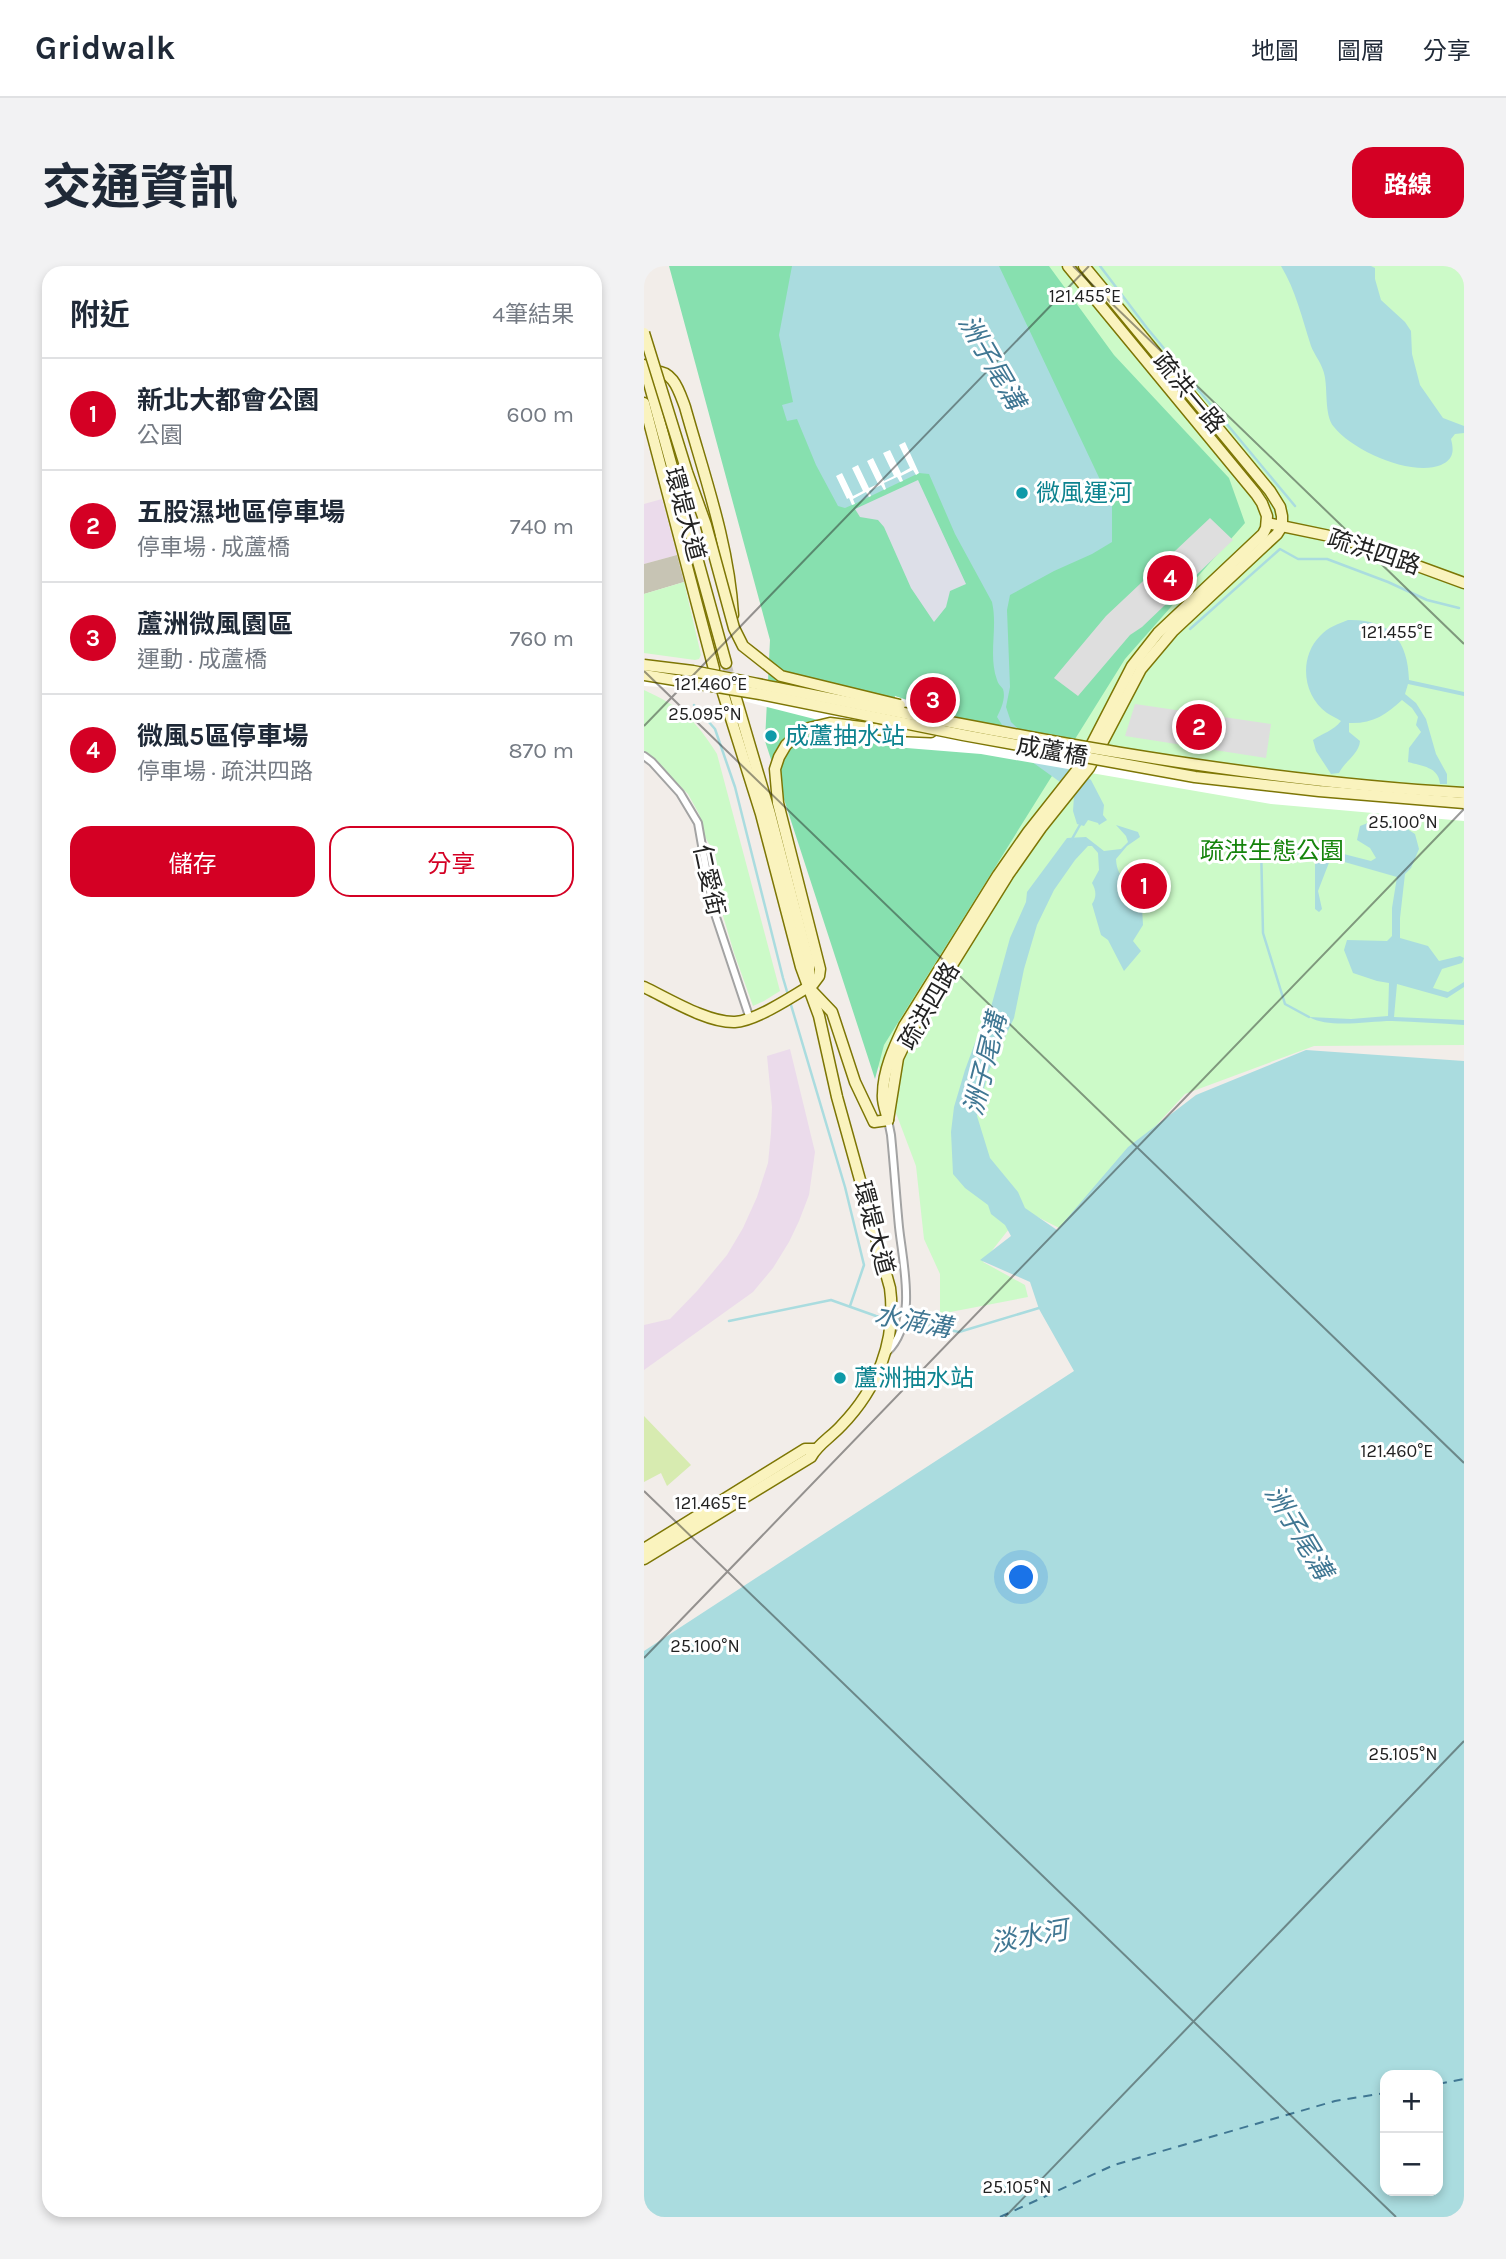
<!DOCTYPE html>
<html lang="zh-TW">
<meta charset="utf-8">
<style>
:root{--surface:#fff;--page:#f2f2f3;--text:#1f2937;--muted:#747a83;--line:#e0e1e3;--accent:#d40024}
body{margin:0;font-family:Karla,"Noto Sans TC",sans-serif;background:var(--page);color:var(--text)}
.controls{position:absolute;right:21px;bottom:21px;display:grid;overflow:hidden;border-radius:14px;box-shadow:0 4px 10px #0003}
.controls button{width:63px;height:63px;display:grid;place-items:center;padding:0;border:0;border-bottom:2px solid var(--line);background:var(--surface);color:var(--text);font:35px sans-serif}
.you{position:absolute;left:378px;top:1312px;width:24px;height:24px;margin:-18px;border:5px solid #fff;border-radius:50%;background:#1a73e8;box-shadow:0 0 0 10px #1a73e833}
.badge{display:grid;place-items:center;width:46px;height:46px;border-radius:50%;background:var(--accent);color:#fff;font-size:23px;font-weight:700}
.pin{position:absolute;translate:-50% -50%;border:4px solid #fff;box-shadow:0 2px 7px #0006}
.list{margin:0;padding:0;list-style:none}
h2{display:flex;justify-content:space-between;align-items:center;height:91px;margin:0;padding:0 28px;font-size:30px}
h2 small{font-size:23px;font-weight:400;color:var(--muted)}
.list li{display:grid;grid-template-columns:46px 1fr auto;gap:21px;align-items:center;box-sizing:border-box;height:112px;padding:0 28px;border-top:2px solid var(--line)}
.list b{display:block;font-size:26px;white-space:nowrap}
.list p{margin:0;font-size:23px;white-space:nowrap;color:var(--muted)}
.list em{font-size:23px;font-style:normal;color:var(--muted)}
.actions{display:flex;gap:14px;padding:21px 28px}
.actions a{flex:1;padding:16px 0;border:2px solid var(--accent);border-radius:21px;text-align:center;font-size:24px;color:var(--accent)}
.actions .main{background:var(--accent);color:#fff}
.map{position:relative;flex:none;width:820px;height:1951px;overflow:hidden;border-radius:21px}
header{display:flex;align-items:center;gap:42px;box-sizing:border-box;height:98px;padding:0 35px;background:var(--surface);border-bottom:2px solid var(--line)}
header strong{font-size:33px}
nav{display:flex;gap:38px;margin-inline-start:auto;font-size:24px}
.intro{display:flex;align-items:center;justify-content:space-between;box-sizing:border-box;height:168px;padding:0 42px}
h1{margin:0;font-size:49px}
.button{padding:18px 32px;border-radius:21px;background:var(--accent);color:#fff;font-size:24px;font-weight:700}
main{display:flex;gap:42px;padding:0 42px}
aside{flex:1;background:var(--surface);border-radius:21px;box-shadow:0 4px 10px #0003}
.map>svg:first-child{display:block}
.industrial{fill:#ebdbeb}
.construction{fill:#c7c4b4}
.grass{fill:#d7ebb0}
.park{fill:#ccfac8}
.pitch{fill:#87e0af}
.parking{fill:#dedede}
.plaza{fill:#dddfe8}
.water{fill:#aadcdf;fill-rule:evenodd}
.pier{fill:#fff}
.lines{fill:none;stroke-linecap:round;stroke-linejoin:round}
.stream{stroke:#aadcdf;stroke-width:2.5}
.ferry{stroke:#407793;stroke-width:2;stroke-dasharray:9 7;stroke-linecap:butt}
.secondary-tunnel{stroke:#c8c4c1;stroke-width:10;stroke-dasharray:10 5;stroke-linecap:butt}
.street-casing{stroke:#a3a3a3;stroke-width:10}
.secondary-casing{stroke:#7d7605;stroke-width:13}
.street{stroke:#fff;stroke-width:6}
.secondary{stroke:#faf3be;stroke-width:10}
.secondary-bridge-casing{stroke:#7d7605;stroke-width:13;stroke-linecap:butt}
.secondary-bridge{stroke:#faf3be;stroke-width:10}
.ticks{fill:none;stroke:#222;stroke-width:2;stroke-opacity:0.45}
.culture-dot{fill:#0f9aa8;stroke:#fff;stroke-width:2.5}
.labels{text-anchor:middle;stroke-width:6;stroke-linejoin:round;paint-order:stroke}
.street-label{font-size:24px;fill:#222;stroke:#fff}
.culture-label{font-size:24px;fill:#0d838f;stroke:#fff;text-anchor:start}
.park-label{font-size:24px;fill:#16840c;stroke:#fff}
.water-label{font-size:26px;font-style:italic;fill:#407793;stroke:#fff}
.ticks-label{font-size:18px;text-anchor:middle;fill:#222;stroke:#fff;stroke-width:6;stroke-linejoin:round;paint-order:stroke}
</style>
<header>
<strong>Gridwalk</strong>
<nav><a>地圖</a><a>圖層</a><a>分享</a></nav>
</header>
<div class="intro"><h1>交通資訊</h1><a class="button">路線</a></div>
<main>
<aside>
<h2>附近<small>4筆結果</small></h2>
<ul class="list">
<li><span class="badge">1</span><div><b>新北大都會公園</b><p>公園</p></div><em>600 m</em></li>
<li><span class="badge">2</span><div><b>五股濕地區停車場</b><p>停車場 · 成蘆橋</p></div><em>740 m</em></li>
<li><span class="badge">3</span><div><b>蘆洲微風園區</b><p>運動 · 成蘆橋</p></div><em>760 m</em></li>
<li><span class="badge">4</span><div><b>微風5區停車場</b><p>停車場 · 疏洪四路</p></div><em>870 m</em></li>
</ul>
<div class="actions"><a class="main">儲存</a><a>分享</a></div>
</aside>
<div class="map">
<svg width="820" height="1951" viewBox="0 0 820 1951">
<rect width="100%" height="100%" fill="#f2ede9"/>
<g class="industrial">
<polygon points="18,233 33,289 0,298 0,238"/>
<polygon points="146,783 171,886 165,929 155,955 145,976 129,1002 109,1026 0,1104 0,1059 26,1053 53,1025 83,989 99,962 113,931 124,897 127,867 128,841 123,790"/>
</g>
<polygon class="construction" points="33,289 40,316 0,328 0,298"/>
<polygon class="grass" points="0,1150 47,1199 23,1220 17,1207 0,1216"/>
<g class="park">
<polygon points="39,0 820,0 820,779 670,780 541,828 417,963 380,944 339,996 381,1019 384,1031 296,1048 296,1008 280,973 272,900 212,741 115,261"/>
<polygon points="40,316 57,389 55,393 51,394 0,387 0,328"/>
<path d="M0,424c37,17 52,30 73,64l63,237 -16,10 -11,5 -19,-53 -18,-61 -1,-38 -10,-17 -6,-23 -11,-20 -33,-33 -11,-8z"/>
</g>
<polygon class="pitch" points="25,0 405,0 470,89 585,212 601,257 481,393 240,779 231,813 121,475 126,374"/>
<g class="parking">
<polygon points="566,252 589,274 498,361 486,369 434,430 410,412 462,350"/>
<polygon points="491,438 627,458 622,492 481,470"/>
</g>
<polygon class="plaza" points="274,214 322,318 306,325 302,341 290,356 267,322 240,261 234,254 216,251 211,243"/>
<g class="water">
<path d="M148,0h207l113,239v37l-20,12 -38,17 -44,24 -3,15 3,77 -4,20 5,15 35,34 23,8 22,16 13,25 -1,10 4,5 -8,5 -1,-2 -10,-3 -4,6 -7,-2 -4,-13 1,-15 -7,-9 -46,-33 -24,-37c4,-8 9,-19 6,-28 -2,-3 -5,-5 -6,-9 -9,-25 1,-52 -5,-78l-37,-68 -26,-60 -10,-1 -67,32 -7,3 -7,-2 -22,-41 -19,-46 -10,2 -5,-16 11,-3 -14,-67z"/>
<path d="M637,0h90l4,2v11l6,21 24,22 6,9 1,23 8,31 23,33 21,8v7l-9,1 -4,5c3,12 3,20 -10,26 -29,12 -88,-14 -107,-38 -11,-13 -5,-42 -11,-57 -3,-9 -9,-16 -12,-24 -9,-28 -15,-55 -30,-80z"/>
<path d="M704,354c42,-1 60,20 61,60l55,12v4l-56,-12 -3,10 11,9 10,16 10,35 11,20v10h-7c-1,-17 -18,-18 -32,-22l1,-14 12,-16 -5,-7 2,-8 -6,-9 -10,-8c-16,15 -30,24 -53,23v9l11,9c-1,13 -15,20 -21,32l-8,1 -15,-23 -3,-11c10,-7 20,-9 28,-19 -4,-3 -10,-5 -14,-8 -25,-18 -28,-56 -7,-77 8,-9 18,-12 28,-16z"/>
<path d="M734,553l20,4 17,11 4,15 -8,19 -6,6 -5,44v20l28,8 11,15 21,-5 4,2 -2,5 -20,6 -9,19 15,4 16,-10v5l-17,11 -50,-14 -3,33 70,3v5c-24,-2 -48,-3 -72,-4 -25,0 -62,8 -83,-4l42,2 37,-3 1,-33 -12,-2 -24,-8 -9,-23 3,-10 40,1 5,-5v-28l5,-31 -63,-18 -4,1 -12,31 4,18 -3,3 -4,-3v-52l-46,-5 -8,-8 16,-4 20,8 35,3 39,10 5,-3 -6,-10 -13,-8 3,-14z"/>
<path d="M472,559l22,7 2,5 -13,9 -11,13c1,23 17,23 28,39l18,-8 -6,8 -14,9 1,18 -10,16 8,10 -17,20 -16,-31 -7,-5 -9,-31c5,-7 4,-14 0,-21l7,-13 -1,-17 -6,-7h-4l-13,14 -21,30 -17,35 -13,44 -10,49 -26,55 -11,43 13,42 28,34 7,16 32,22 71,-83 68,-52 110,-45 158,11v1156h-820v-566l430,-280 -35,-62 -9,-27 -50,-22 31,-24 -6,-11 -14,-11 -3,-9 -23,-17 -12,-14 -2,-42 3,-25 11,-37 11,-30 15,-33 19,-69 16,-36 1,-10 40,-54 19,-1 18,14 17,-2 7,-7 -2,-6zM741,1809h53v116h-53z"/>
</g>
<g class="pier">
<polygon points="261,176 275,207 272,209 269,204 257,210 259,215 256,216 253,211 240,217 242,223 240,224 237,219 225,225 227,230 225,231 222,226 209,233 211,238 208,239 205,232 203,233 192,210 198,207 209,230 219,225 208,202 214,199 225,222 234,218 223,195 229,192 240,215 250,210 239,187 246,184 257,207 266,202 255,179"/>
<polygon points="0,399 250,439 251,430 343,461 620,505 820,522 820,555 627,538 337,488 250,481 190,470 190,458 52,423 0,420"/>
</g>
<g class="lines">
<g class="stream">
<polyline points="456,0 503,62 651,240"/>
<polyline points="546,363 636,283 654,293 683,293 744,316 783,334 815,342"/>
<polyline points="50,439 71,463 91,521 139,712 201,921 220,999 206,1040"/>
<polyline points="428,573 437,557"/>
<polyline points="617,578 619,667 641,738 665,751"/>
<polyline points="249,1052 315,1066 395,1042"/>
<polyline points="85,1055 187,1034 232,1050 242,1051"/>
</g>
<g class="ferry">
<polyline points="794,1818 820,1813"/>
<polyline points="356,1951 470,1899 691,1835 741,1827"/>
</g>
<polyline class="secondary-tunnel" points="82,397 91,429"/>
<defs>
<g id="street">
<polyline points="0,490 8,496 36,527 54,557 69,642 106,753"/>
<path d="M243,1086c31,-30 16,-87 12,-125 -3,-31 -5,-62 -8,-92l-3,-15"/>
</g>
<g id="secondary">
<polyline points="0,99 82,397"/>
<path d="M7,106c22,-4 28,19 34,35 19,68 44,137 48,208"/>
<polyline points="0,137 70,403"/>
<polyline points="623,257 700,273 820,317"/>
<polyline points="91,429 126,548 165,697 165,714"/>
<path d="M0,721c25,12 64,36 91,35 21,-1 60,-27 78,-38l6,-8 1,-7 -42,-166 -3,-34 4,-12 7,-12 11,-10 8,-6 25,-6 54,7 47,2"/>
<polyline points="167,724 188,746 211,816 230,856 244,854"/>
<path d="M243,850c-2,-7 -5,-15 -4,-22 0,-23 11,-47 21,-68l94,-151 30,-43 53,-67 51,-99 26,-33 105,-99 3,-6 1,-12 -5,-13 -6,-9 -188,-228"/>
<polyline points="244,854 254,792 267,765 364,609 397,562 445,502 497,403 529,365 633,268 638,260 638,250 636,241 626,225 440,0"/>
<polyline points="0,1283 161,1183 171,1183"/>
<path d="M0,1293l167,-102c6,-12 20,-20 30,-31 36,-37 56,-85 49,-138l-53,-191 -18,-81 -18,-49 -40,-153 -38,-121"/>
</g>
</defs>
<use href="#street" class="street-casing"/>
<use href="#secondary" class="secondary-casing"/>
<use href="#street" class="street"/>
<use href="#secondary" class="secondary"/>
<defs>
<g id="secondary-bridge">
<polyline points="0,67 43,206 62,259 90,362 99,380 137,410 256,439"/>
<path d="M0,399l49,6c256,51 511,107 771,122"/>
<polyline points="0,409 116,428 319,469 551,511 675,525 820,537"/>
</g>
</defs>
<use href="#secondary-bridge" class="secondary-bridge-casing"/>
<use href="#secondary-bridge" class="secondary-bridge"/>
</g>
<path class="ticks" d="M429,0l391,378M0,405l820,792M0,460l445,-460M0,1225l752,726M0,1392l820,-849M361,1951l459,-476"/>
<g class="culture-dot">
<circle cx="378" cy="227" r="7"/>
<circle cx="127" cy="470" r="7"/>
<circle cx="196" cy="1112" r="7"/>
</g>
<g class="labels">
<g class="street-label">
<text transform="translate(545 127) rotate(50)" y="8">疏洪一路</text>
<text transform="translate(41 248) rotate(75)" y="8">環堤大道</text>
<text transform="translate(730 286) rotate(18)" y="8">疏洪四路</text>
<text transform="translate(408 485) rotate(10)" y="8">成蘆橋</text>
<text transform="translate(65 614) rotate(78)" y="8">仁愛街</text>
<text transform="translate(285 740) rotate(-60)" y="8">疏洪四路</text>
<text transform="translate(230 962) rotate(75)" y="8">環堤大道</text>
</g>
<g class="culture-label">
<text x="392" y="235">微風運河</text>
<text x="141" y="478">成蘆抽水站</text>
<text x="210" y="1120">蘆洲抽水站</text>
</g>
<g class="park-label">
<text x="628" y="593">疏洪生態公園</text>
</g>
<g class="water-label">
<text transform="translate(348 96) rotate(60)" y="9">洲子尾溝</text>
<text transform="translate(341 798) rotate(-76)" y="9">洲子尾溝</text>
<text transform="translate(269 1055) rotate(11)" y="9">水湳溝</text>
<text transform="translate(655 1266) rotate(59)" y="9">洲子尾溝</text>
<text transform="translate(385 1670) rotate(-10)" y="9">淡水河</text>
</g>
</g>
<g class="ticks-label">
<text x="441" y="36">121.455°E</text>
<text x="753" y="372">121.455°E</text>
<text x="67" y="424">121.460°E</text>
<text x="61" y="454">25.095°N</text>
<text x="759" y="562">25.100°N</text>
<text x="753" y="1191">121.460°E</text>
<text x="67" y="1243">121.465°E</text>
<text x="61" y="1386">25.100°N</text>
<text x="759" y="1494">25.105°N</text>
<text x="373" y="1927">25.105°N</text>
</g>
</svg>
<div class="controls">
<button>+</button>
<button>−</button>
</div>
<div class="you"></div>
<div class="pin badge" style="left:500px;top:620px">1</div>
<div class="pin badge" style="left:555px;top:461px">2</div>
<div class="pin badge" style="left:289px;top:434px">3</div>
<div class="pin badge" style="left:526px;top:312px">4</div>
</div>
</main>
